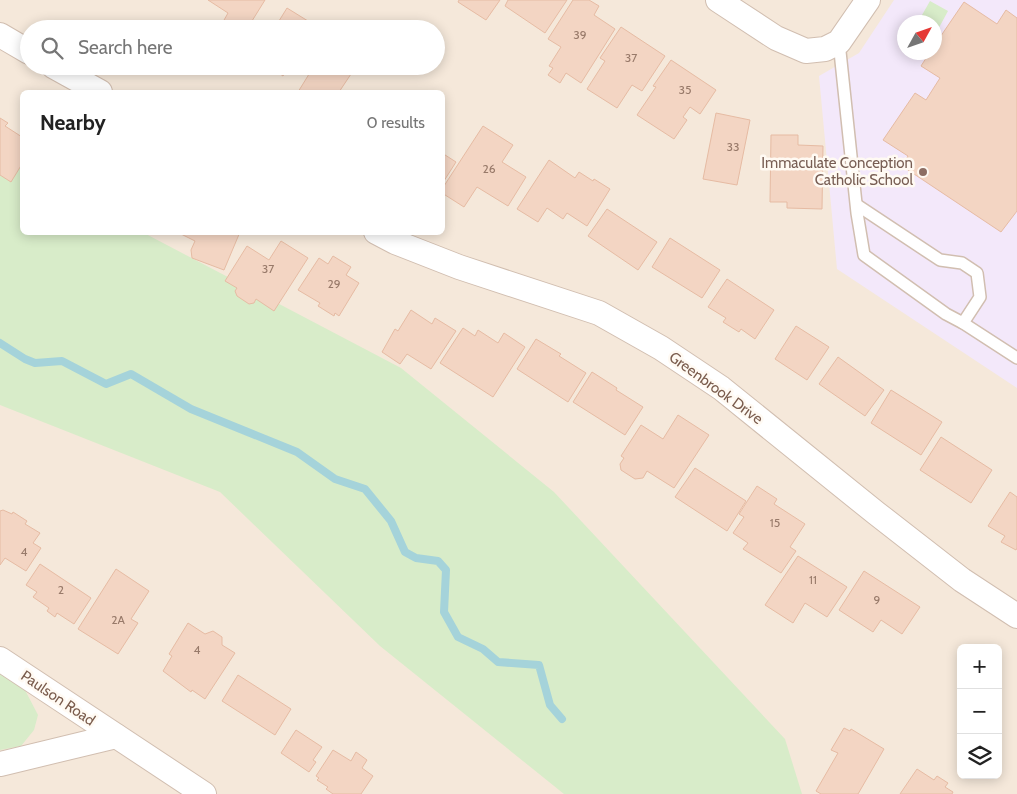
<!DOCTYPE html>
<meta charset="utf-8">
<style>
:root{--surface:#fff;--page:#f6f6f6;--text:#222;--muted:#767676;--line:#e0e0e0}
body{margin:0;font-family:Cabin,sans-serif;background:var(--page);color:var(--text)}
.controls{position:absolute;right:15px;bottom:15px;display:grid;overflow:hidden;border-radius:8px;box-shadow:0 2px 12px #0003}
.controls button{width:45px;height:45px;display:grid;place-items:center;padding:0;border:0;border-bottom:1px solid var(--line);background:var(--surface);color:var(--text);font:25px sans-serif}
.compass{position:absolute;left:897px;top:15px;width:45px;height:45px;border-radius:50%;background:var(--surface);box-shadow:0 2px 12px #0003;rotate:50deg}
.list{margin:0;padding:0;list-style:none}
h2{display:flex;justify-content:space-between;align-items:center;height:65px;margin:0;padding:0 20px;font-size:21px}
h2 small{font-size:16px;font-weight:400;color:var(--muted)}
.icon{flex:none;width:28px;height:28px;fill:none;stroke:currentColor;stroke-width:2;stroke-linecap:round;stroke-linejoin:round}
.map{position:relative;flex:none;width:1017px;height:794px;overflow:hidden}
.search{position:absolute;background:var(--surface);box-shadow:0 2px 12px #0003;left:20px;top:20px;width:425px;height:55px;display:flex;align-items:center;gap:12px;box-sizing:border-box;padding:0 18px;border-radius:28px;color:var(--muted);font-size:19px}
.panel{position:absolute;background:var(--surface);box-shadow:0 2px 12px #0003;left:20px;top:90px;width:425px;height:145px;border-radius:8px}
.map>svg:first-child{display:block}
.residential{fill:#f5e8da;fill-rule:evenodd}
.education{fill:#f3e8fa;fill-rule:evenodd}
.green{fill:#d8ecc9}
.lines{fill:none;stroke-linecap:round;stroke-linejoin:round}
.stream{stroke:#a5d3da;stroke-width:8}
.building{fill:#f3d5c3;stroke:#e6bba3}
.lane-casing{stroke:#d1beb0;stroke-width:14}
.street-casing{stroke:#d1beb0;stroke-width:26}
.lane{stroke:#fff;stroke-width:11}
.street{stroke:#fff;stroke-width:24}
.education-dot{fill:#8d6e63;stroke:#fffaf3;stroke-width:2}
.labels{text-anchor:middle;stroke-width:5;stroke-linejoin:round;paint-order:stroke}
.number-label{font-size:12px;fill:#987a6a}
.education-label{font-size:15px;fill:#785e54;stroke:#fffaf3;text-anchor:end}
.street-label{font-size:15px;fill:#7a5c4d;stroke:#fffaf3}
</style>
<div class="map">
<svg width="1017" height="794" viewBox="0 0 1017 794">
<rect width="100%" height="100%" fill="#fdf6ec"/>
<path class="residential" d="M0,0h1017v794h-1017zM904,22h30v30h-30zM29,29h407v37h-407zM22,92h420v140h-420zM961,648h37v127h-37z"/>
<path class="education" d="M894,0h123v388l-180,-119 -18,-193 40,-23zM904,22h30v30h-30z"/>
<g class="green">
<polygon points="930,1 948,11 935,35 934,22 918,22"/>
<polygon points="0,157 22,169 22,232 144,233 401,368 554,492 785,739 802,794 564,794 380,646 220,492 0,405"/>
<polygon points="0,673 25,690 38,715 34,730 21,746 0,750"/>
</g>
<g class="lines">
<polyline class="stream" points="0,343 25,359 35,363 62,361 106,384 131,374 191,409 297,452 335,479 365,489 391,521 405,552 416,558 438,561 446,570 444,612 458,637 483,649 498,662 539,665 550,705 562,719"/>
</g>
<g class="building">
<polygon points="208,0 265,0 247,29 219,29 228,13"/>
<polygon points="459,0 500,0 486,20 458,2"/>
<polygon points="508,0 567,0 545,33 505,6"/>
<polygon points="573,0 589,0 599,6 594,15 615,29 581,83 566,73 560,83 548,75 553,68 549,66 561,47 548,39"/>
<polygon points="964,2 997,24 1006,10 1017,18 1017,211 1001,232 902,166 908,156 883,140 915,93 926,100 940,78 921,66 930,52 934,52 934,46"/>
<polygon points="287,8 316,26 314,29 274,29"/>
<polygon points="621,27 665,56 642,91 632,85 617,108 587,89 605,61 600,58"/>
<polygon points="671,60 716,90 700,114 690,107 683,117 687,120 674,139 637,115 656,87 653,86"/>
<polygon points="269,66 289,66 283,76"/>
<polygon points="314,66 352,66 355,68 339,92 298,92"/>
<polygon points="716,113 750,120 737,185 703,179"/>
<polygon points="0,118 8,123 5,126 22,137 22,164 11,182 0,175"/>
<polygon points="483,126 513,145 502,162 526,177 508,206 477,187 464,207 442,193 442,189"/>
<polygon points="771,135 798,135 798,145 823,146 822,209 787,208 787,202 770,202"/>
<polygon points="442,153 456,162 442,184"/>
<polygon points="549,160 575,178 579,172 593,181 594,179 610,189 587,226 567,213 563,219 547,208 538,222 517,209"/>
<polygon points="607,209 657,242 638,270 588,236"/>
<polygon points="177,232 240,232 224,270 192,258 191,250 195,241"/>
<polygon points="670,238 720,270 702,298 652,267"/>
<polygon points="281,241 308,258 274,311 256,299 254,303 249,304 237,296 235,291 237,288 225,281 247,246 269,260"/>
<polygon points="333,256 351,267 346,275 359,283 339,316 335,313 334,316 318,306 320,303 298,290 319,258 328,264"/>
<polygon points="727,279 774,310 755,339 741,329 739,332 723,322 726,318 708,307"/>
<polygon points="411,310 432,324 435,318 456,331 431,369 407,354 400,364 382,352 395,329 398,331"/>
<polygon points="796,326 829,347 807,380 775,359"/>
<polygon points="463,328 475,336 478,330 498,343 504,333 525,347 493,397 440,363"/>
<polygon points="536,339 561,354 559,356 586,373 568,402 517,369"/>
<polygon points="838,357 884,390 865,416 819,384"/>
<polygon points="592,372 617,388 616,390 643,407 625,435 573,402"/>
<polygon points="891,390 942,422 921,455 871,423"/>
<polygon points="678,415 709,435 674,488 647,471 643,478 635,479 621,470 620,464 624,458 621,456 641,425 663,439"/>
<polygon points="941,437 992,470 971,503 920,470"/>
<polygon points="695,468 746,501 727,531 675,497"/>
<polygon points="757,486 777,499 774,504 805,524 790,547 796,551 781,573 743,549 748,543 733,533 744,517 739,514"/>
<polygon points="1010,492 1017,497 1017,548 1016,550 1001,542 1005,536 988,526"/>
<polygon points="3,510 12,514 13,512 27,521 25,524 40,533 33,543 41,548 26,571 5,558 0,565 0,511"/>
<polygon points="798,556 847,587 827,617 805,603 793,623 765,605"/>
<polygon points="40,564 91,598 74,624 57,613 55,617 47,611 49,608 33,597 37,592 26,585"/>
<polygon points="116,569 149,591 131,619 138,623 118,654 78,629"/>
<polygon points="864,571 920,607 902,634 881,620 873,632 839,610"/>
<polygon points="188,623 205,634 213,631 222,637 222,645 235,653 205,699 192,690 191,692 163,671 172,656 169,654"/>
<polygon points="238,675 291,709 275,735 222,701"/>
<polygon points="844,728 850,731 851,729 884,749 858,794 821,794 816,791 838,753 831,750"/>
<polygon points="296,730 322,747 313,760 316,762 309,772 281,753"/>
<polygon points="333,750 351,761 356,752 367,760 362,768 373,776 361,794 333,794 326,789 328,787 317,780 319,778 316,776"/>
<polygon points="917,769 934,780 937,776 948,783 945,787 953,792 952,794 900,794"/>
</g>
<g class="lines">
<defs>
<g id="lane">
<polyline points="839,42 857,213 864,255 946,314 963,323 1017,358"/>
<polyline points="857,205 940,260 962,263 977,273 980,297 963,323"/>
</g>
<g id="street">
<polyline points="718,0 776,38 806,51 825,49 839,42 868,0"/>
<polyline points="0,35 29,52"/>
<polyline points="53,66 100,92"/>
<polyline points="376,232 395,242 459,267 599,313 661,348 721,388 876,513 962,580 1017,616"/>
<polyline points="0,659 204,794"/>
<polyline points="0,764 116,736"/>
</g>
</defs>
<use href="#lane" class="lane-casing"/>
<use href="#street" class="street-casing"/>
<use href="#lane" class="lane"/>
<use href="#street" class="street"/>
</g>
<circle class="education-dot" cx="923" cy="172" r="5"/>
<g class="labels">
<g class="number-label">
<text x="580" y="39">39</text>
<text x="631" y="62">37</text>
<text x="685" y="94">35</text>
<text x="733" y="151">33</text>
<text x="489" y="173">26</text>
<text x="268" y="273">37</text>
<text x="334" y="288">29</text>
<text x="775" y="527">15</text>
<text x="24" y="556">4</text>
<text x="813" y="584">11</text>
<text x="61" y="594">2</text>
<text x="877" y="604">9</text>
<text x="118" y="624">2A</text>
<text x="197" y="654">4</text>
</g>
<g class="education-label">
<text x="913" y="168">Immaculate Conception<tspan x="913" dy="17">Catholic School</tspan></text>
</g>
<g class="street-label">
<text transform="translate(716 388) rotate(36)" y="5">Greenbrook Drive</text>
<text transform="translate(58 698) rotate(34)" y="5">Paulson Road</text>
</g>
</g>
</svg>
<div class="controls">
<button>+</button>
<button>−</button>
<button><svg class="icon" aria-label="layers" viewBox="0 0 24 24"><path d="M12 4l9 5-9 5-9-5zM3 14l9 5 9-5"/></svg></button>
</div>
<svg class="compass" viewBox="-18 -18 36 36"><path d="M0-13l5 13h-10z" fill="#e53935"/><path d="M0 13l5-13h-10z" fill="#767676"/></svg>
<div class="search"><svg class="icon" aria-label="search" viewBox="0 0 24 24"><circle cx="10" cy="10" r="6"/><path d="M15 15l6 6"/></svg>Search here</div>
<section class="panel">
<h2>Nearby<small>0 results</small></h2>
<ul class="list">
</ul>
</section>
</div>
